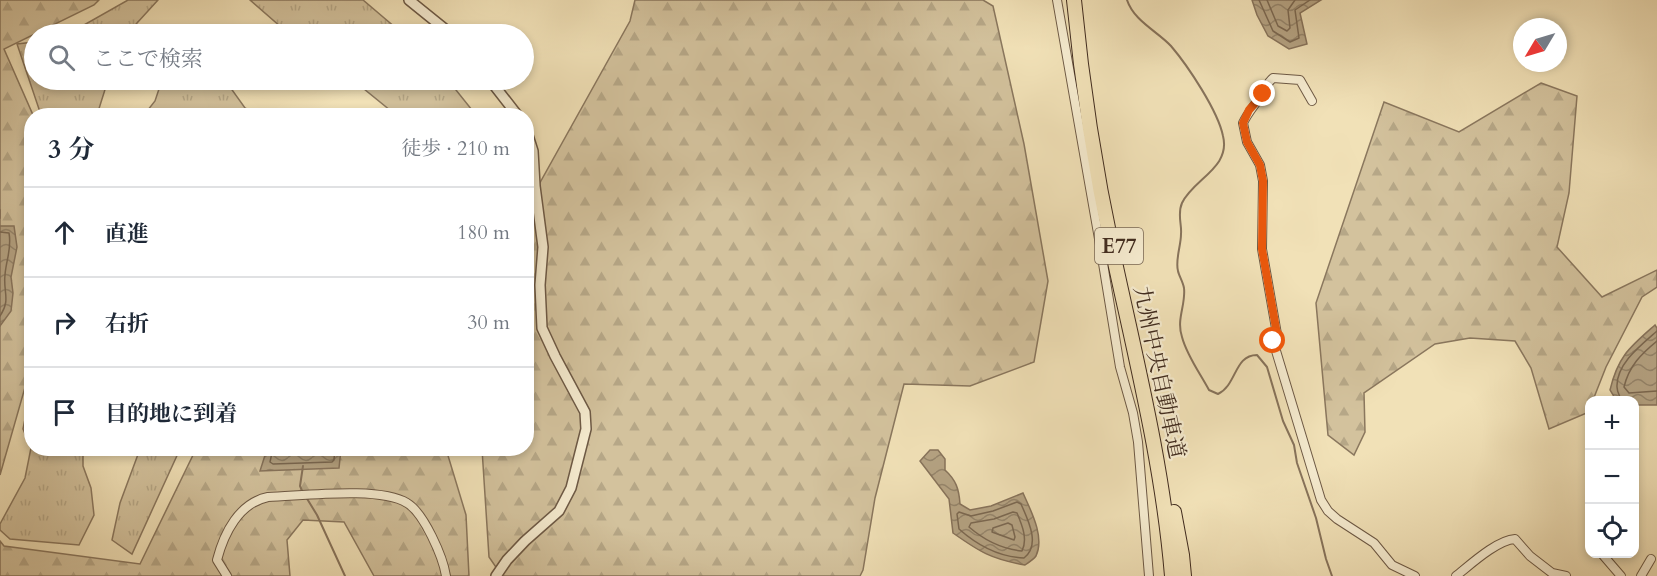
<!DOCTYPE html>
<html lang="ja">
<meta charset="utf-8">
<style>
:root{--surface:#fff;--page:#f6f6f7;--text:#1f2937;--muted:#747a83;--line:#e0e1e3}
body{margin:0;font-family:Cardo,"Noto Serif JP",serif;background:var(--page);color:var(--text)}
.controls{position:absolute;right:18px;bottom:18px;display:grid;overflow:hidden;border-radius:12px;box-shadow:0 3px 9px #0003}
.controls button{width:54px;height:54px;display:grid;place-items:center;padding:0;border:0;border-bottom:2px solid var(--line);background:var(--surface);color:var(--text);font:30px sans-serif}
.compass{position:absolute;left:1513px;top:18px;width:54px;height:54px;border-radius:50%;background:var(--surface);box-shadow:0 3px 9px #0003;rotate:232deg}
.stop{position:absolute;width:18px;height:18px;margin:-14px;border:4px solid #ea580c;border-radius:50%;background:#fff}
.stop.end{background:#ea580c;border-color:#fff;box-shadow:0 2px 6px #0008}
.list{margin:0;padding:0;list-style:none}
h2{display:flex;justify-content:space-between;align-items:center;height:78px;margin:0;padding:0 24px;font-size:26px}
h2 small{font-size:20px;font-weight:400;color:var(--muted)}
.list li{display:grid;grid-template-columns:39px 1fr auto;gap:18px;align-items:center;box-sizing:border-box;height:90px;padding:0 24px;border-top:2px solid var(--line)}
.list b{display:block;font-size:22px;white-space:nowrap}
.list em{font-size:20px;font-style:normal;color:var(--muted)}
.icon{flex:none;width:33px;height:33px;fill:none;stroke:currentColor;stroke-width:2;stroke-linecap:round;stroke-linejoin:round}
.map{position:relative;flex:none;width:1657px;height:576px;overflow:hidden}
.search{position:absolute;background:var(--surface);box-shadow:0 3px 9px #0003;left:24px;top:24px;width:510px;height:66px;display:flex;align-items:center;gap:15px;box-sizing:border-box;padding:0 21px;border-radius:33px;color:var(--muted);font-size:22px}
.panel{position:absolute;background:var(--surface);box-shadow:0 3px 9px #0003;left:24px;top:108px;width:510px;height:348px;border-radius:24px}
.map>svg:first-child{display:block}
.grass{fill:url(#grass-tufts);stroke:#8a775e;stroke-width:1.5}
.forest{fill:url(#forest-firs);stroke:#8a775e;stroke-width:1.5}
.water{fill:url(#water-waves);stroke:#87735b;stroke-width:1.5}
.lines{fill:none;stroke-linecap:round;stroke-linejoin:round}
.shore{stroke:#7b6851;stroke-width:1.5}
.stream{stroke:#87735b;stroke-width:2}
.minor-casing{stroke:#6d5945;stroke-width:10}
.tertiary-casing{stroke:#6d5945;stroke-width:12}
.motorway-casing{stroke:#412c1f;stroke-width:16}
.minor{stroke:#f6ecd0;stroke-width:8}
.tertiary{stroke:#f6ecd0;stroke-width:9}
.motorway{stroke:#f1e1b7;stroke-width:14}
.route{stroke:#ea580c;stroke-width:8}
.labels{text-anchor:middle;stroke-width:4.5;stroke-linejoin:round;paint-order:stroke}
.shield{fill:#f6ecd0;stroke:#776654;stroke-width:1.5}
.shield-label{font-size:21px;font-weight:bold;fill:#412c1f}
.street-label{font-size:22px;fill:#412c1f;stroke:#f6ecd0}
</style>
<div class="map">
<svg width="1657" height="576" viewBox="0 0 1657 576">
<defs>
<pattern id="grass-tufts" width="24" height="20" patternUnits="userSpaceOnUse" patternTransform="scale(1.5)"><rect width="24" height="20" fill="#d3c29d"/><path d="M3 7l-1-3M5 7V3M7 7l1-3M15 17l-1-3M17 17v-4M19 17l1-3" fill="none" stroke="#b6a787"/></pattern>
<pattern id="forest-firs" width="22" height="20" patternUnits="userSpaceOnUse" patternTransform="scale(1.5)"><rect width="22" height="20" fill="#d3c29d"/><path d="M5 1l3.5 6h-7zM16 11l3.5 6h-7z" fill="#b6a787"/></pattern>
<pattern id="water-waves" width="16" height="10" patternUnits="userSpaceOnUse" patternTransform="scale(1.5)"><rect width="16" height="10" fill="#b5a383"/><path d="M0 5q4-4 8 0t8 0" fill="none" stroke="#95856b"/></pattern>
</defs>
<rect width="100%" height="100%" fill="#f1e1b7"/>
<filter id="stains"><feTurbulence type="fractalNoise" baseFrequency=".00333" numOctaves="4"/><feColorMatrix values="0 0 0 0 .2 0 0 0 0 .09 0 0 0 0 .02 0 0 0 .5 -.17"/></filter>
<radialGradient id="worn" r=".72"><stop offset=".6" stop-color="#630" stop-opacity="0"/><stop offset="1" stop-color="#630" stop-opacity=".3"/></radialGradient>
<g class="grass">
<polygon points="128,0 158,0 127,34 68,34"/>
<polygon points="250,0 363,0 403,34 289,34"/>
<polygon points="34,42 34,80 108,80 97,115 41,115 17,44"/>
<polygon points="162,80 225,80 245,108 258,115 144,115 155,101"/>
<polygon points="353,80 448,80 476,115 396,115"/>
<polygon points="31,390 32,448 83,449 83,466 91,488 94,515 79,545 10,539 0,530 0,524 25,478 31,448 23,429"/>
<polygon points="140,449 180,449 132,554 112,540 120,503"/>
</g>
<g class="forest">
<polygon points="0,0 99,0 94,5 4,49 33,115 32,363 0,475"/>
<polygon points="635,0 983,0 993,6 1024,144 1048,281 1034,362 970,386 904,384 875,498 863,570 860,576 502,576 489,557 482,449 526,448 527,206 630,21"/>
<polygon points="1541,83 1577,96 1569,193 1557,247 1602,297 1657,270 1657,287 1642,297 1606,367 1593,400 1590,400 1589,412 1549,429 1531,368 1515,341 1470,338 1435,344 1364,393 1365,432 1354,455 1328,435 1316,303 1384,102 1459,132"/>
<polygon points="196,449 446,449 466,515 469,576 374,576 344,522 303,520 287,540 290,576 0,576 0,541 4,546 140,564"/>
</g>
<g class="water">
<polygon points="1252,0 1321,0 1300,13 1307,44 1289,49 1268,36 1257,15"/>
<polygon points="0,226 14,226 17,247 11,277 13,293 11,311 0,326"/>
<path d="M1655,325l2,3v77h-22l-1,-5h-18l-6,-10c8,-34 20,-43 45,-65z"/>
<polygon points="267,449 341,449 339,468 260,471"/>
<path d="M930,450h8l7,9v11c11,10 14,19 15,34l10,6 21,-4 32,-13c8,18 22,44 13,63 -2,3 -8,7 -11,9 -34,-6 -45,-13 -72,-32l-4,-34 -29,-38z"/>
</g>
<g class="lines">
<g class="shore">
<polyline points="1259,0 1273,31 1290,42 1299,38 1295,10 1310,0"/>
<polyline points="1267,0 1278,26 1287,31 1290,28 1288,10 1295,0"/>
<path d="M0,232l9,1c3,16 -3,27 -4,42 -2,17 6,25 -5,41"/>
<path d="M1657,341c-16,13 -28,25 -33,46l5,6 28,-2"/>
<path d="M1621,400c-1,-4 -4,-8 -4,-13 -1,-23 24,-42 40,-56"/>
<polyline points="273,448 270,462 273,464 332,462 334,460 335,448"/>
<path d="M1017,502l4,2c7,16 20,41 3,54 -25,-1 -47,-13 -65,-29l-2,-15 2,-2 12,4 22,-5z"/>
<path d="M1013,512l4,1c5,12 11,26 5,38 -20,-2 -38,-11 -53,-24l2,-4 23,-4z"/>
<polygon points="1008,523 1012,525 1015,537 1014,540 992,532 993,528"/>
</g>
<g class="stream">
<path d="M1127,0c7,21 30,31 44,46 17,20 47,65 52,90 8,32 -30,43 -41,67 -5,11 0,21 -1,31 0,12 -6,26 -3,37 1,5 5,11 6,17 2,17 -8,31 -2,49 5,19 18,36 27,53l9,4c19,-9 16,-39 39,-39l10,12 16,54 11,24 3,18 19,55 10,41 6,17"/>
<polyline points="0,210 0,218"/>
<polyline points="303,493 300,486 303,466"/>
<polyline points="306,497 317,515 345,576"/>
</g>
<defs>
<g id="minor">
<polyline points="1057,0 1099,239 1120,367 1133,413 1138,442 1149,576"/>
<path d="M1312,101l-12,-21 -27,-2c-6,5 -7,10 -11,16 -6,10 -14,18 -19,29l4,19 13,23 3,16 -1,68 15,85 -4,7 48,159 7,11 9,8 37,24 18,22 23,11"/>
<polyline points="1602,554 1621,576"/>
<path d="M227,576l-10,-16c7,-27 22,-57 51,-63 34,-1 112,-11 139,6 17,10 36,54 39,73"/>
<path d="M1456,576c14,-11 41,-36 59,-37l15,17 22,17 14,3"/>
<polyline points="1641,576 1651,559"/>
</g>
<g id="tertiary">
<polyline points="409,0 451,34"/>
<polyline points="490,80 518,116"/>
<polyline points="496,576 507,560 525,541 559,511 571,488 586,429 585,412 555,356 542,328 540,285 543,247 535,186 533,151 526,129"/>
</g>
<g id="motorway">
<path d="M1074,0c8,85 21,169 39,253 23,107 50,213 59,323"/>
<polyline points="1174,512 1182,555 1184,576"/>
</g>
</defs>
<use href="#minor" class="minor-casing"/>
<use href="#tertiary" class="tertiary-casing"/>
<use href="#motorway" class="motorway-casing"/>
<use href="#minor" class="minor"/>
<use href="#tertiary" class="tertiary"/>
<use href="#motorway" class="motorway"/>
</g>
<g class="lines">
<polyline class="route" points="1263,94 1249,110 1243,123 1247,142 1260,165 1263,181 1262,249 1277,334 1273,341"/>
</g>
<g class="labels">
<rect class="shield" x="1095" y="228" width="48" height="36" rx="4.5"/>
<g class="shield-label">
<text x="1119" y="253">E77</text>
</g>
<g class="street-label">
<text transform="translate(1160 372) rotate(78)" y="8">九州中央自動車道</text>
</g>
</g>
<rect width="100%" height="100%" filter="url(#stains)"/>
<rect width="100%" height="100%" fill="url(#worn)"/>
</svg>
<div class="controls">
<button>+</button>
<button>−</button>
<button><svg class="icon" aria-label="locate" viewBox="0 0 24 24"><circle cx="12" cy="12" r="6"/><path d="M12 2v4M12 18v4M2 12h4M18 12h4"/></svg></button>
</div>
<svg class="compass" viewBox="-18 -18 36 36"><path d="M0-13l5 13h-10z" fill="#e53935"/><path d="M0 13l5-13h-10z" fill="#747a83"/></svg>
<div class="stop" style="left:1273px;top:341px"></div>
<div class="stop end" style="left:1263px;top:94px"></div>
<div class="search"><svg class="icon" aria-label="search" viewBox="0 0 24 24"><circle cx="10" cy="10" r="6"/><path d="M15 15l6 6"/></svg>ここで検索</div>
<section class="panel">
<h2>3 分<small>徒歩 · 210 m</small></h2>
<ul class="list">
<li><svg class="icon" aria-label="ahead" viewBox="0 0 24 24"><path d="M12 20V5M6 11l6-6 6 6"/></svg><div><b>直進</b></div><em>180 m</em></li>
<li><svg class="icon" aria-label="right" viewBox="0 0 24 24"><path d="M7 20v-9h11M14 6l5 5-5 5"/></svg><div><b>右折</b></div><em>30 m</em></li>
<li><svg class="icon" aria-label="arrive" viewBox="0 0 24 24"><path d="M6 21V4h12l-3 4 3 4H6"/></svg><div><b>目的地に到着</b></div></li>
</ul>
</section>
</div>
